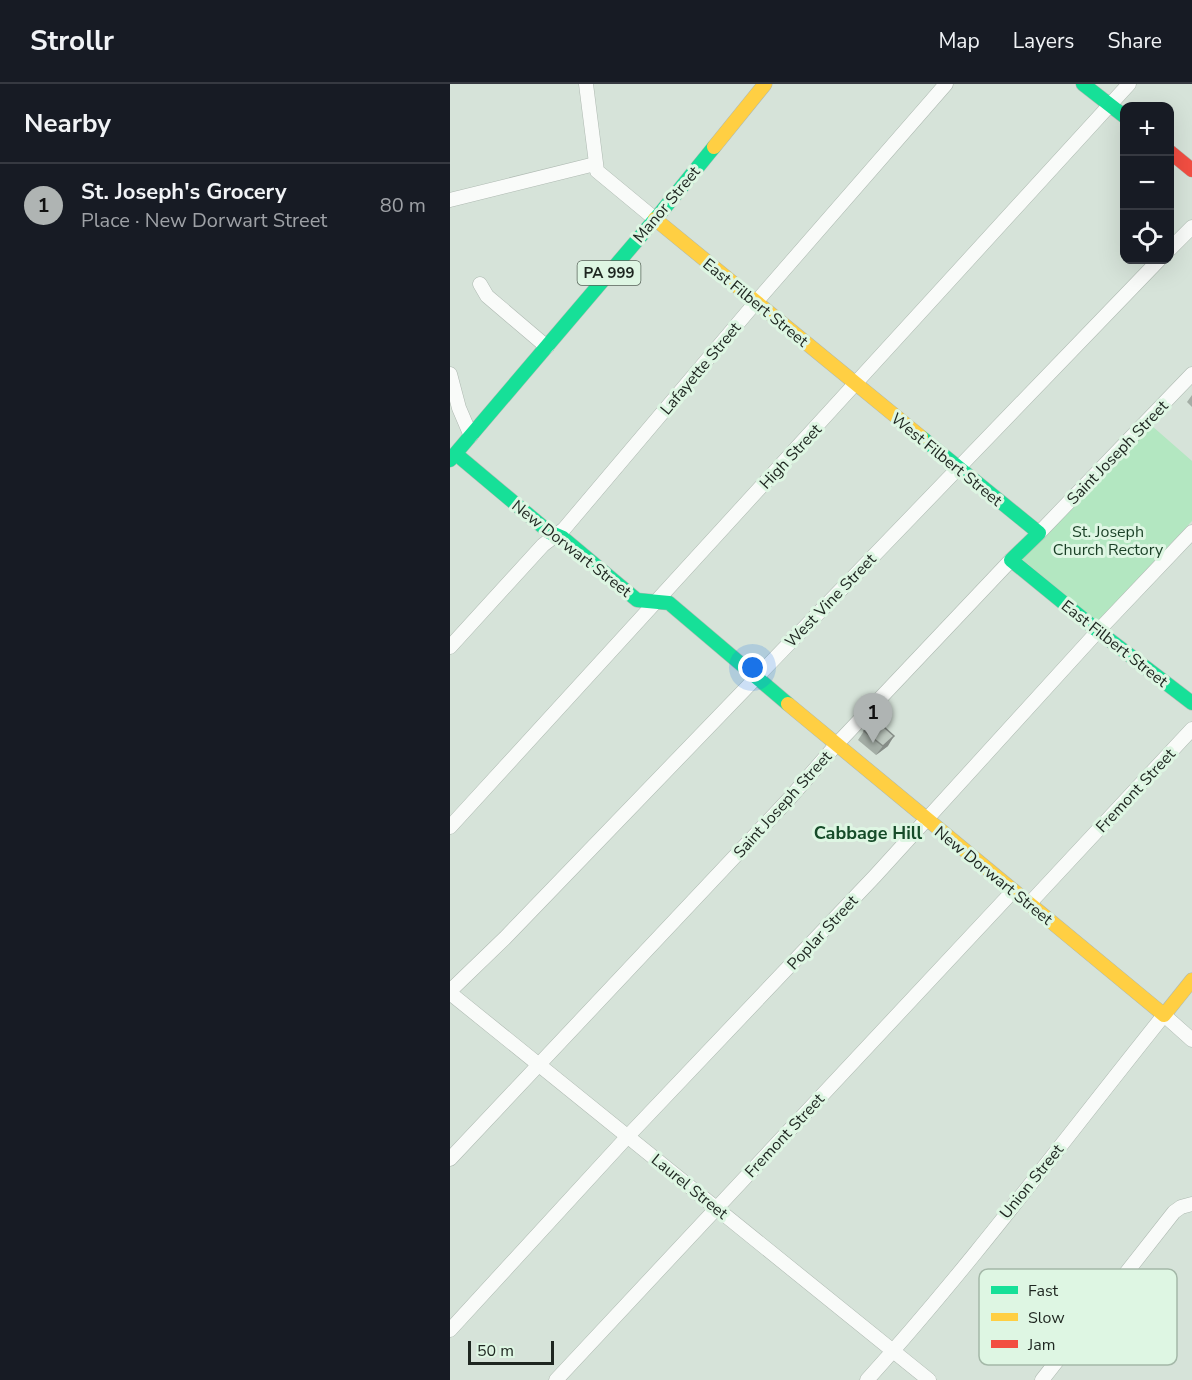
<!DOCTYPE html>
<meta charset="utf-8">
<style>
:root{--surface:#171b24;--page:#242831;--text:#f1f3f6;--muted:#9ea1a6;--line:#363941;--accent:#afb4b3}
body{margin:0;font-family:"Nunito Sans",sans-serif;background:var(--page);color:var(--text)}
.controls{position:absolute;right:18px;top:18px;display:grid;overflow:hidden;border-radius:12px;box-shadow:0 6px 24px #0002}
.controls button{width:54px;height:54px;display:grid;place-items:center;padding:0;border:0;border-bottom:2px solid var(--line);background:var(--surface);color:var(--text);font:30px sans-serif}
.scale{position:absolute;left:18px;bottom:15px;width:86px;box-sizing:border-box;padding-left:6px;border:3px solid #1e2620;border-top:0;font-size:16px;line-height:21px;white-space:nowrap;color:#1e2620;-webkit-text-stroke:4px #def6e3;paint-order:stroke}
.you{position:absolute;left:303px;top:584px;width:21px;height:21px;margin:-15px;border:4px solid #fff;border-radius:50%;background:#1a73e8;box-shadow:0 0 0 9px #1a73e833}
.badge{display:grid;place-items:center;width:39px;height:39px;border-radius:50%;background:var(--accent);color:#111;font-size:20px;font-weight:700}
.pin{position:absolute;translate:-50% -50px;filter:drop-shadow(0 2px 3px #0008)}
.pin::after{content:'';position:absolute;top:32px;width:21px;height:18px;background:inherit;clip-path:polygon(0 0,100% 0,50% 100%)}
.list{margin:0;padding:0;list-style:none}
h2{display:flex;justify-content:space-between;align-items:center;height:78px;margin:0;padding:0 24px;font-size:26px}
h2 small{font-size:20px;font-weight:400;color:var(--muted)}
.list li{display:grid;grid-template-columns:39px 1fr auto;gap:18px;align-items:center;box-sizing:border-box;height:84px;padding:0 24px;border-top:2px solid var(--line)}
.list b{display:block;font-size:22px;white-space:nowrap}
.list p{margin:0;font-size:20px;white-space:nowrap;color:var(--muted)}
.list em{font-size:20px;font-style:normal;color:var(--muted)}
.icon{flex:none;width:33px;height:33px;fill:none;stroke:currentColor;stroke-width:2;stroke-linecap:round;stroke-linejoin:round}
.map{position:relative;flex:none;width:742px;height:1296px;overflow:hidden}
header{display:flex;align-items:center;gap:36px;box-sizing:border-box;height:84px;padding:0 30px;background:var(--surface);border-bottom:2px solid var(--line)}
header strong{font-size:28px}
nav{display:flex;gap:33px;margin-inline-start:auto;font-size:21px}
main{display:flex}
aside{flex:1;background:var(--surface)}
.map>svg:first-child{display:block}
.green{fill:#b3e7c1}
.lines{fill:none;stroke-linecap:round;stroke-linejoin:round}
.street-casing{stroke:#aeb9b1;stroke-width:15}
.fast-casing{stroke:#aeb9b1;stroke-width:15}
.slow-casing{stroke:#aeb9b1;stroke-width:15}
.jam-casing{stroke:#aeb9b1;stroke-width:15}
.street{stroke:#f9fbf9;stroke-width:14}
.fast{stroke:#16e098;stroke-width:14}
.slow{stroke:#ffcf43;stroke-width:14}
.jam{stroke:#f24e42;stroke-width:14}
.wall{fill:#a4aea6}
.shaded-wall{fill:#868d87}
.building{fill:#bfcac1;stroke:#868d87;stroke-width:1.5}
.labels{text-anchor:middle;stroke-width:6;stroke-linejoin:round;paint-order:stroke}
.shield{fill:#def6e3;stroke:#58645a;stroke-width:1.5}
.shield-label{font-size:15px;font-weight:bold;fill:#1e2620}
.street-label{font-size:16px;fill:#1e2620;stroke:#def6e3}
.park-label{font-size:16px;fill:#193f25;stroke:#def6e3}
.neighbourhood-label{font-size:18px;font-weight:bold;fill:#164b29;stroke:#def6e3}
.key{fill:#def6e3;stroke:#a4b8a8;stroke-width:1.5}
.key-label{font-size:16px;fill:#1e2620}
</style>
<header>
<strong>Strollr</strong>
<nav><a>Map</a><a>Layers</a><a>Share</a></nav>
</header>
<main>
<aside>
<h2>Nearby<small></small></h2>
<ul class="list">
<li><span class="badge">1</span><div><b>St. Joseph's Grocery</b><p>Place · New Dorwart Street</p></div><em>80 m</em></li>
</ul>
</aside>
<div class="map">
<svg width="742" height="1296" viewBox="0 0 742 1296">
<rect width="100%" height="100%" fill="#d6e3d9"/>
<polygon class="green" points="702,342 742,377 742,437 647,538 572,475"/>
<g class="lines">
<defs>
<g id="street">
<polyline points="136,0 147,87 205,135"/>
<polyline points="0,116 145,80"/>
<polyline points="720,165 742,143"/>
<polyline points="30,200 37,212 97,263"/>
<polyline points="0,290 9,324 21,352"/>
<polyline points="589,449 742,290"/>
<polyline points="0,563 93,461 114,445 306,218 496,0"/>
<polyline points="0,743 679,0"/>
<polyline points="579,820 742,645"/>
<polyline points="0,907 55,854 709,176"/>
<polyline points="0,909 479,1296"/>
<polyline points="0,1075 339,715 386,661 561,476"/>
<polyline points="0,1246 178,1052 425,792 648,547 742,448"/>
<polyline points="106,1296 563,807"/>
<path d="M417,1296c105,-116 199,-243 297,-365l28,25"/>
<polyline points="592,1296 724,1128 731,1123 742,1120"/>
</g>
<g id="fast">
<polyline points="633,0 674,32"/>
<polyline points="471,353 589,449 561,476 648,547 742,619"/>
<polyline points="6,370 99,448 113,454 187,516 219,519 338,620"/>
<polyline points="0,376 212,127 264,63"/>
</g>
<g id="slow">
<polyline points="264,63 315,0"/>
<polyline points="205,135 471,353"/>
<polyline points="338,620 714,931 742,896"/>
</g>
<polyline id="jam" points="720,68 742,86"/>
</defs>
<use href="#street" class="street-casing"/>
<use href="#fast" class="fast-casing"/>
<use href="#slow" class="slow-casing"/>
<use href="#jam" class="jam-casing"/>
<use href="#street" class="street"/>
<use href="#fast" class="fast"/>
<use href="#slow" class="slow"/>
<use href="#jam" class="jam"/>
</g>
<g class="wall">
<polygon points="742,311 742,323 737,318"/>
<polygon points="414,647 438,662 426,671 408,656"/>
</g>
<polygon class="shaded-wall" points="444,652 438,662 426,671 433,662"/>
<polygon class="building" points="426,636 444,652 433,662 414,647"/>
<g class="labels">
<rect class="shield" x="127.5" y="177" width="63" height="24" rx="4.5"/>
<g class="shield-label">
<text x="159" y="194">PA 999</text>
</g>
<g class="street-label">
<text transform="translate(216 120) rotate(-50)" y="6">Manor Street</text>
<text transform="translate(306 218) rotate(39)" y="6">East Filbert Street</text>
<text transform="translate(250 284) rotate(-50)" y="6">Lafayette Street</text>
<text transform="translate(667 368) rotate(-46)" y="6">Saint Joseph Street</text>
<text transform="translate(340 372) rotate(-47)" y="6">High Street</text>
<text transform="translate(497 375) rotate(39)" y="6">West Filbert Street</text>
<text transform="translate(122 464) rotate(38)" y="6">New Dorwart Street</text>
<text transform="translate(380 516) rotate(-46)" y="6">West Vine Street</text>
<text transform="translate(665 559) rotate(38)" y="6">East Filbert Street</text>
<text transform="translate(685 706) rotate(-47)" y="6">Fremont Street</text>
<text transform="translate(332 720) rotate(-48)" y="6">Saint Joseph Street</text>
<text transform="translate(544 791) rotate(39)" y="6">New Dorwart Street</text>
<text transform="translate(372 848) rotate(-47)" y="6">Poplar Street</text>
<text transform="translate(334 1051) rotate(-47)" y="6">Fremont Street</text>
<text transform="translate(581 1097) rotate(-51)" y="6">Union Street</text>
<text transform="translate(240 1102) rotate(39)" y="6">Laurel Street</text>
</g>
<g class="park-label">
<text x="658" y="453">St. Joseph<tspan x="658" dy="18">Church Rectory</tspan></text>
</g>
<g class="neighbourhood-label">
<text x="418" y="755">Cabbage Hill</text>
</g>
</g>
<rect x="529" y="1185" width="198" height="96" rx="9" class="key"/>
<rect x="541" y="1202" width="27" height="8" fill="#16e098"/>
<rect x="541" y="1229" width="27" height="8" fill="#ffcf43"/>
<rect x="541" y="1256" width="27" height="8" fill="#f24e42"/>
<g class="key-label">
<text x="578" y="1212">Fast</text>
<text x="578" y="1239">Slow</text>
<text x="578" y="1266">Jam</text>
</g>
</svg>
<div class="controls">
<button>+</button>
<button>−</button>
<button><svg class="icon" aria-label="locate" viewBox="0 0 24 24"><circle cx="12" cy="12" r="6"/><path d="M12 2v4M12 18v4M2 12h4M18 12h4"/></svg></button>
</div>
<div class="scale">50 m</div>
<div class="you"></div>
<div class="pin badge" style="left:423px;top:659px">1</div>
</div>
</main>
